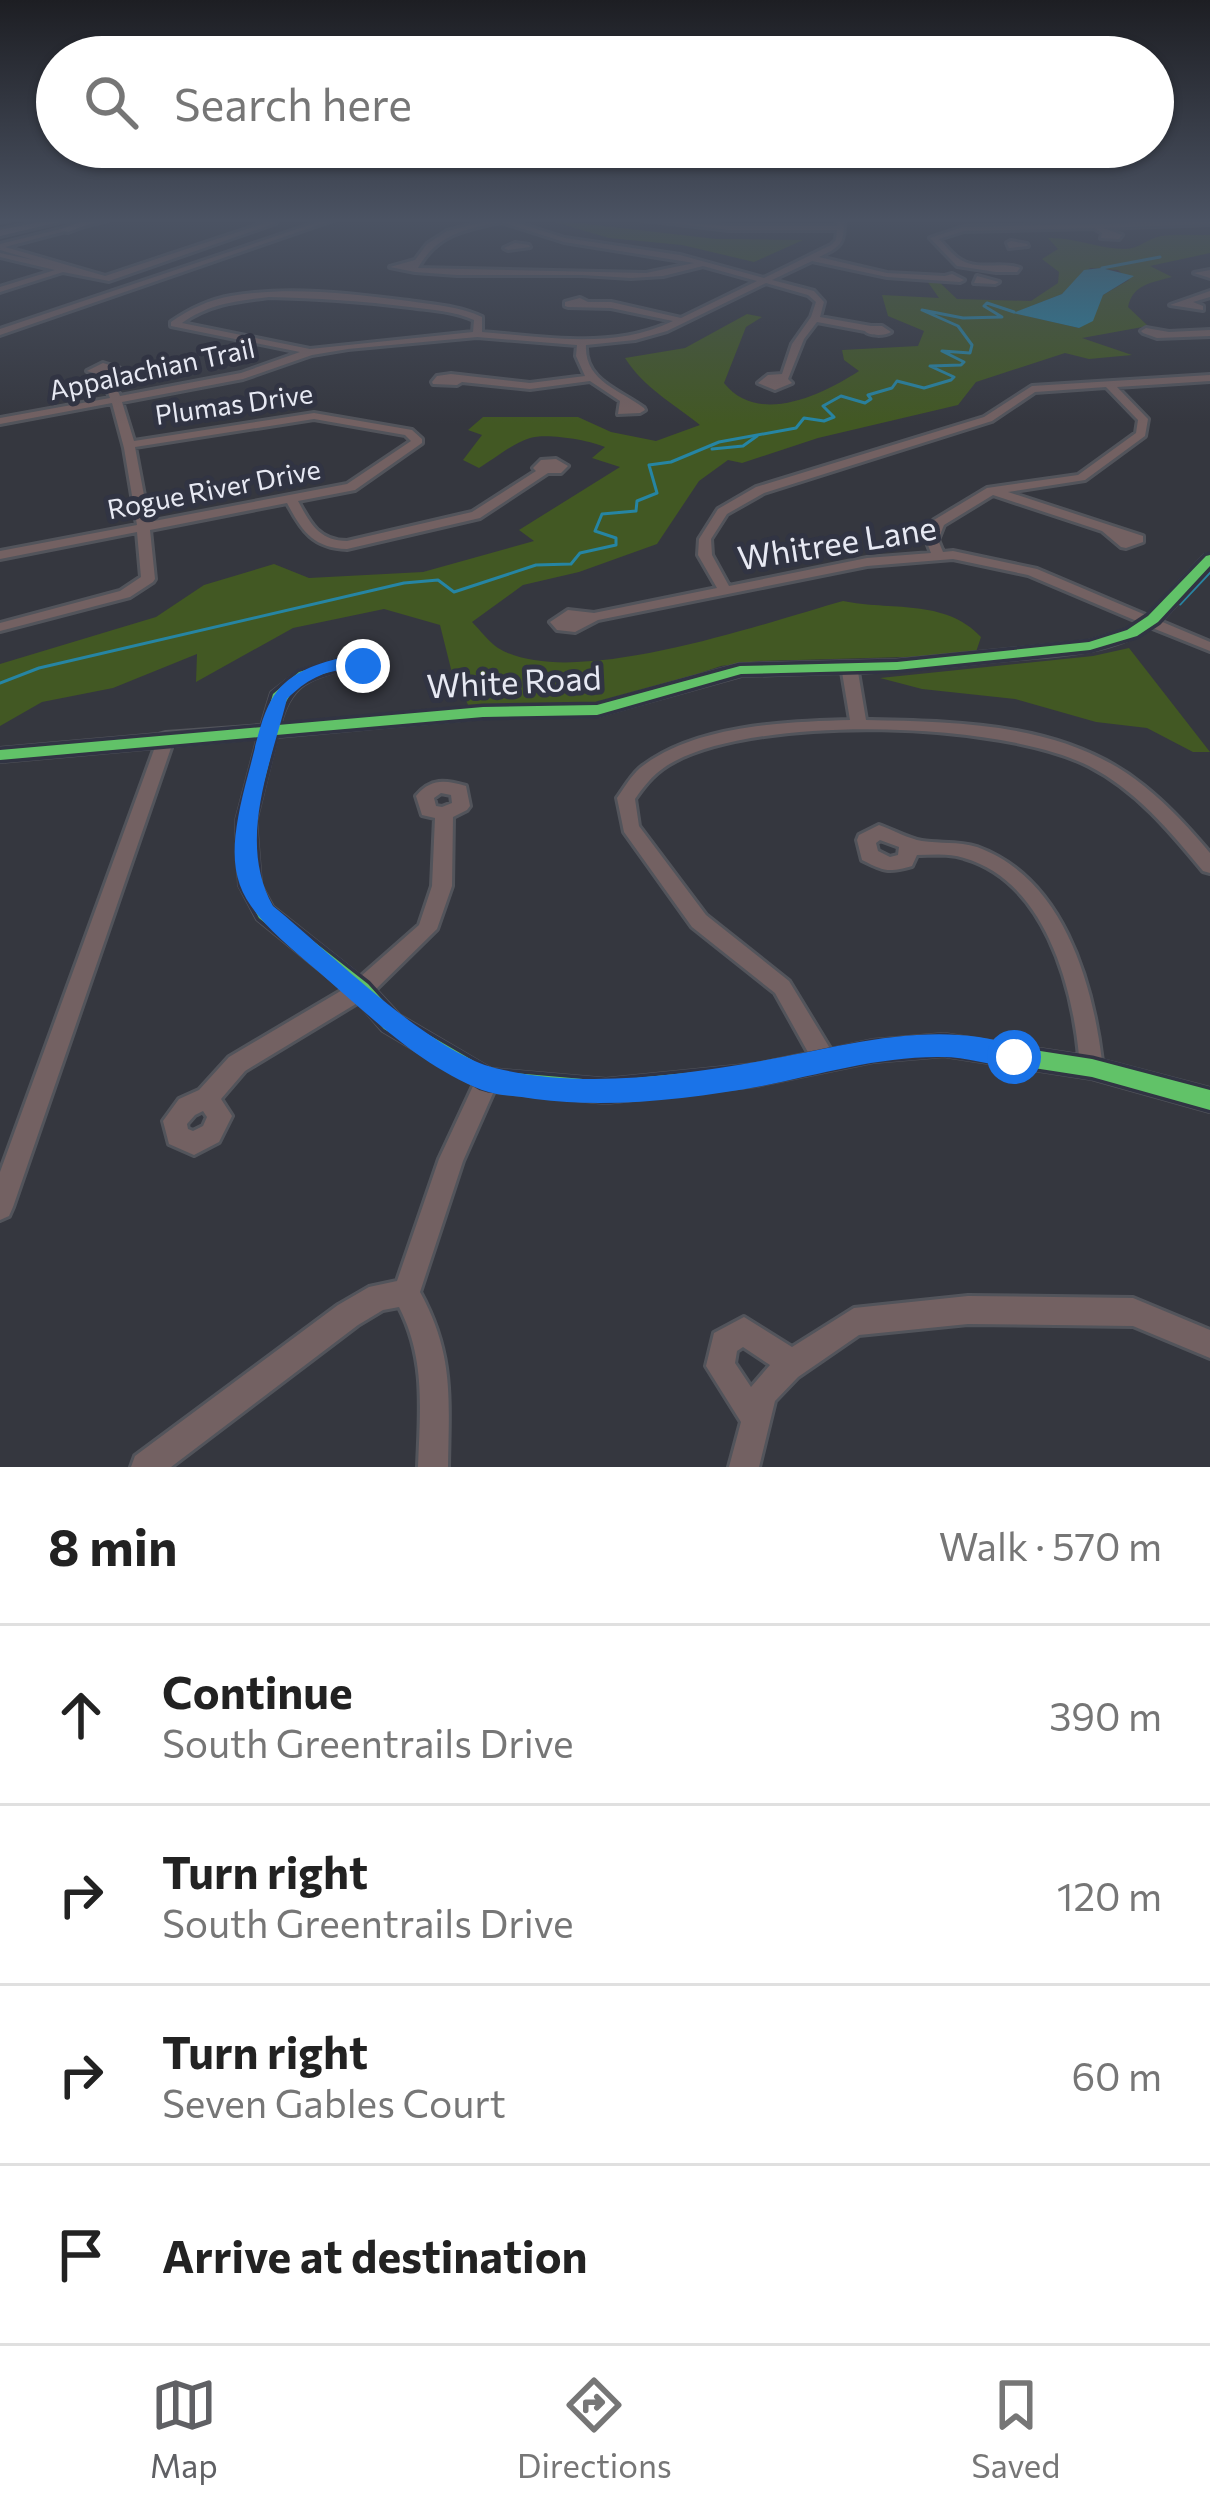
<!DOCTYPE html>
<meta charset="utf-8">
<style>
:root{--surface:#fff;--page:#f6f6f6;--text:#222;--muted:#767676;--line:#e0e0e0;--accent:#5f6064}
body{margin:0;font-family:Commissioner,sans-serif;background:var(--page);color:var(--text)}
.stop{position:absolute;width:36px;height:36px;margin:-27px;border:9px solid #1a73e8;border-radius:50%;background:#fff}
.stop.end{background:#1a73e8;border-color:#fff;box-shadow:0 3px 12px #0008}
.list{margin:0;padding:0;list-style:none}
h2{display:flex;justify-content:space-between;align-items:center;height:156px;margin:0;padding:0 48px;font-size:51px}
h2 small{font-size:39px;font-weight:400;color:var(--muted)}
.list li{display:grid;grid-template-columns:78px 1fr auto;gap:36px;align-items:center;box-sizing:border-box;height:180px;padding:0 48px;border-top:3px solid var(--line)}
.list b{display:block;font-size:45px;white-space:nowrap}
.list p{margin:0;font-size:39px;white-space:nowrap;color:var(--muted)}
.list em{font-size:39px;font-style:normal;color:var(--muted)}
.icon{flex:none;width:66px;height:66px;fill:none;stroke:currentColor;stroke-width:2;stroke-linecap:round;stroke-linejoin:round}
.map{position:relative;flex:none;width:1210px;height:1467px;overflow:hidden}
.search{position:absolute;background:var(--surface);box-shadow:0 3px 9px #0004;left:36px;right:36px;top:36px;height:132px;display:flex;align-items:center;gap:30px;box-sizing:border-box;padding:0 42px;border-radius:66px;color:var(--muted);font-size:45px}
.sheet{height:876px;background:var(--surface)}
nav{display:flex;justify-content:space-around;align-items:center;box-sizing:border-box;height:168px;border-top:3px solid var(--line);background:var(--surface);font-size:33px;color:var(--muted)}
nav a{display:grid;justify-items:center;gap:6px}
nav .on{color:var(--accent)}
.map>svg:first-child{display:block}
.green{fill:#425823;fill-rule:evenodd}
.water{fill:#2685a3}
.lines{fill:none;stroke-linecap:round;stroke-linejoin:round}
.stream{stroke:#2685a3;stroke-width:3}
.minor-casing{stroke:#52545b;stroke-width:6}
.highway-casing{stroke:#52545b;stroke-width:6}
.minor{fill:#736162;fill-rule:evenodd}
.highway{fill:#816e71;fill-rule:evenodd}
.cycleway-casing{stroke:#313443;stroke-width:7}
.cycleway{fill:#61c268;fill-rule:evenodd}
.route{fill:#1a73e8}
.labels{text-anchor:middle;stroke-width:10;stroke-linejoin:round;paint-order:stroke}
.far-street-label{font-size:27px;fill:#e7e9f3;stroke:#313443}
.street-label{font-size:33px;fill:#e7e9f3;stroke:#313443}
</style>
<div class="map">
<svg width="1210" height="1467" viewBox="0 0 1210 1467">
<rect width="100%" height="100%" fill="#35373f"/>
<g class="green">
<polygon points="544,219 716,239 803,240 754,262 682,245 609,238"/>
<path d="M1210,235v18l-60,13 22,11c-21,6 -39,7 -44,30l20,19 -66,12 50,17 -43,4 -24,-6 -89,29 -18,23 -140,33 -76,25 -14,-3 -29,21 -42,63 -78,28 -56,13 -51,37c8,8 17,20 26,26 72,44 266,-25 345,-47 46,10 102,-3 138,36l-6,18 -216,6 -38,5 -116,39 -135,4 -19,-40 -11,-44 -56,-16 -91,19 -97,54 1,-28 -84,34 -71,14 -42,24v-62l156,-47 48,-32 70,-21 35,14 114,-6 111,-31 -15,-11 101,-63 -28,-9 13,-11c-17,-7 -58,-14 -75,-9 -17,5 -36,21 -51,30l-16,-8 19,-25 -14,-5 15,-13h95l33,15 45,9 44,-16c-26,-21 -57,-38 -75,-67l60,-10 62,-34 15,3 -16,10 -22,56c34,43 98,12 135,-12l-15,-11 -2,-10 76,-4 6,-15 -36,-15 -6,-21 57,3 -14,-20 11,1 21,20 74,2 27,-18 1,-11 -17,-13 16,-10 -10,-11c27,-1 50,11 77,11 14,0 23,-11 36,-13 16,-2 33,-1 49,-1zM1090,268l28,2 11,10 -26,15 -13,25 -11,8 -65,-15 48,-19z"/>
<polygon points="1129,648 1210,752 1193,752 1147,728 1096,722 1015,699 922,689 880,678 1093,656"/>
</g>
<polygon class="water" points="1101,268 1134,276 1103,295 1093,321 1079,328 1013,313 1062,294 1084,270"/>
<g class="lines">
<g class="stream">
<polyline points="1102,268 1160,257"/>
<polyline points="712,449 743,446 757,436"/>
<polyline points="1180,604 1210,572"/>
<polyline points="0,683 39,668 404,583 438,580 454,592 536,565 571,564 580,553 616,545 616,538 595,531 602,514 636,511 637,501 657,493 649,465 671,462 719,442 796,428 804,418 824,421 834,417 823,406 841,396 865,403 871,399 868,395 892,388 897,381 924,388 951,380 954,377 930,366 961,365 964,362 942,351 970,353 972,345 958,326 922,310 963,318 1002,317 984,306 987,303 1014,312"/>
</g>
<defs>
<g id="minor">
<polygon points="0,219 13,219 0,222"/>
<polygon points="101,219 111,219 5,247 105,276 265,223 255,219 276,223 109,281 63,272 0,292 0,287 55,270 0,257 0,253 34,260 0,250 0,244"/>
<polygon points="327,219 336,219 0,335 0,329"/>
<path d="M496,219h9l60,19 115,17 84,23 67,-33 5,-5 1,-10h-108l-93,-11 93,7h108l1,-7h6c0,25 -2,27 -25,38l68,16 58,3 7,-2 12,6 -4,2 -73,-5 -75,-16 -40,19 42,11 10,11 -4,15 51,9h11l9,6c-6,4 -22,4 -26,-1l-48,-9 -13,17 -16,40 4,4 -17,7 -17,-7 10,-8 14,-1 10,-30 19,-27 5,-15 -8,-7 -42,-12 -99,48 -32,9 -49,5c-2,36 34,45 58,63l1,2 -5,3 -22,1 2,-13 -30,-20 -60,8 -68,-7 -5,3 -24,-1 -1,-2 5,-6 14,-2 79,9 55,-7 -9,-20 1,-11 -100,-8 -129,12 -36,6 -69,24 -121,23 12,39 180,-28 98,17 10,9v4l-67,47 -57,11c12,22 21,40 49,40l125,-29 64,-41 -3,-3 8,-8 15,-1 12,7 -7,7h-13l-68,45 -133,31c-34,-1 -45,-18 -60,-46l-137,27 5,49 -2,3 -23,15 -130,34v-8l120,-32 21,-14 -4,-45 -137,27v-8l137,-26 -13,-77 -12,-45 -112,21v-6l110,-20 -9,-23 -14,-4 16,-8 16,5 -9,6 10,22 121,-23 59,-21 -129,-26v-4c19,-13 37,-22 60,-26 58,-10 120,-2 178,5 26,4 50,5 73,16v15c63,5 132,18 191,-11l-62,-13 -43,-1 -3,-1v-4l15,-4 8,4h23l70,16 76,-37 -54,-15 -40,10 -32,2 -49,-3h-125l-42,-3 -25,-5 25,-7 12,-16 20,-13zM501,222l63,20 130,21 -48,10 -228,-5c19,-34 48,-39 83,-46zM269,297c47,1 94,4 141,10 22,3 44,4 64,13l-1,12 -163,17 -128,-26c27,-19 54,-22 87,-26zM314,419l91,16 6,6 -64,43 -198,38 -14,-75z"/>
<path d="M1140,219l12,3 58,-2v4l-107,4 19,7 -3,4 -18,-1 1,-5 -8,-5 -130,3 -25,8c6,6 14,17 22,21 18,11 40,1 59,8l-3,4h-21l-39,-6 -27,-28 33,-11 166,-4z"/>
<polygon points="1011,241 1027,244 1028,246 1009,248 1007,243"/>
<polygon points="515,243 529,245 530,247 508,250 504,248"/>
<polygon points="1210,270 1210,278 1194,273"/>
<polygon points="977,276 999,282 995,284 974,283"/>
<polygon points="1210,291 1210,297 1193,302 1203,306 1203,310 1170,305"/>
<polygon points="1146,328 1169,332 1210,330 1210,336 1157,338 1143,333 1141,331"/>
<path d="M1210,375v6l-93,6 31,32 -3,17 -60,44 -77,12 135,44v6l-17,6 -5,-1 -19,-16 -109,-36 -49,30 -6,15 5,12 10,-1 84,18 111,47 57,-60 5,-1v12l-50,54 50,21v9l-60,-24c-43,29 -102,28 -153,33 -46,5 -93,10 -139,12l8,48c95,2 201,3 278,66 25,20 46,43 66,67v20l-7,-2c-33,-40 -67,-81 -114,-105 -89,-45 -326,-51 -414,-5 -18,9 -29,22 -40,38l4,27 67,89 83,66 42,69 42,-9 71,-6 135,21c-7,-73 -35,-175 -115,-198 -15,-5 -31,-3 -47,-3l-5,11c-24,7 -28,5 -50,-6l-5,-20 2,-5 20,-10c14,5 30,14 43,16 18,3 36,0 55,6 85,31 115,132 125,214l108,28v22l-118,-33 -148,-23 -71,6 -117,24 -150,17 -112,-11 -31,70 -43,131c34,62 29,106 28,175h-30c2,-56 8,-108 -19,-160l-16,3 -25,15 -187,142h-40l4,-11 203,-151 31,-18 28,-6 42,-122 35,-75 -91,-54 -24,-28 -114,69 -24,28 11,17 -13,26 -25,13 -25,-11 -6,-23 16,-22 20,-9 30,-33 115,-68 -86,-70 -18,-34 -3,-64 22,-84 -87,8 -159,462 -4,9 -9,4v-48l155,-425 -155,14v-12l159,-14 7,-2 96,-7 10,-33 27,-21 40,-12 6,-11c17,-6 38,2 24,21l-13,5 -13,-7c-37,11 -54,17 -64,57l204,-18 114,-2 143,-40 157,-4 191,-19 39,-12 12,-8 -111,-47 -75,-16 -86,7 -269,54 -23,12 -18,-2 -7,-8 18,-12 26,3 123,-25 -19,-33 1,-16 19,-30 38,-22 228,-70 48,-31zM1106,387l32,33 -2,13 -58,42 -91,13 -53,32 -8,20 5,13 -64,5 -138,28 -17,-31 -1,-16 16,-25 37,-21 228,-72 43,-29zM842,672l8,48c-66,2 -156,5 -210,48 -9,8 -16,20 -23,30l7,34 68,95 83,66 34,61 -53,11 -150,15 -115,-10 -92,-54 -24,-26 62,-61 15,-43 1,-69 14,-7 3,-4 -4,-20c-21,-6 -35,-8 -50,10l6,19 13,3 -3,68 -13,39 -59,52 -88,-70 -12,-22 -5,-64 21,-85 207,-19 114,-2 144,-40zM441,793l10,2 1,8 -10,4 -6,-1 -2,-8zM880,840l19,7 -1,8 -8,2 -12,-6 -2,-8zM203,1111l4,6 -4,9 -10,5 -5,-2 -1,-5 8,-9z"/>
<path d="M968,1296l165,2 77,32v28l-77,-32 -165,-2 -109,11 -61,42 -23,24 -16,66h-30l12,-45 -35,-56 8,-33 30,-16 48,30 62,-39zM743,1347l27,18 -19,22 -16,-24 2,-12z"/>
</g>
<g id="highway">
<polygon points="54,219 72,219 0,236 0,230"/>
<polygon points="88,219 102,219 68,232 59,230"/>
</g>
</defs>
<use href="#minor" class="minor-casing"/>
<use href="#highway" class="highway-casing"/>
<use href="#minor" class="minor"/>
<use href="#highway" class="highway"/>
<defs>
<path id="cycleway" d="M1210,555v11l-52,56 -21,14 -47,14 -193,20 -156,4 -144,41 -114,2 -207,18 -22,86 5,64 12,23 97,76 30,33 93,54 115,10 150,-15 117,-24 71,-6 148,23 118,31v20l-118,-33 -148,-23 -71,6 -117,24 -150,17 -118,-12 -7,-2 -97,-58 -30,-33 -95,-78 -18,-33 -3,-64 22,-84 -260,23v-10l263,-23 10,-33 26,-22 45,-13 7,4 -2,3c-42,13 -59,13 -71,59l205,-18 114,-2 143,-39 157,-4 192,-20 38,-12 21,-14 58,-60z"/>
</defs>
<use href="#cycleway" class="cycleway-casing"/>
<use href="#cycleway" class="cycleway"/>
</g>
<linearGradient id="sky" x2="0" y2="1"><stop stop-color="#1d1e23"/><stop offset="0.52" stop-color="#4b5363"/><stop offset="1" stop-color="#4b5363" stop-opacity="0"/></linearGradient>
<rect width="1210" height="424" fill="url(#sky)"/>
<path class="route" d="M344,657l28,9 -9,5c-31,-5 -54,6 -76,28 -17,67 -50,143 -14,207 55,45 157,146 222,162 84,21 182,8 266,-7 85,-15 177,-44 262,-13l4,9 -4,8 -9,3c-23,-3 -48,-11 -72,-11 -61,-1 -121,17 -180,29 -72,13 -153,23 -227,13 -17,-3 -37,-3 -53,-9 -63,-25 -112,-74 -162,-117 -85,-72 -102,-88 -71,-202 18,-68 18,-96 95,-114z"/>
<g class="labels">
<g class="far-street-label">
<text transform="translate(152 370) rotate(-12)" y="9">Appalachian Trail</text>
<text transform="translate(234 405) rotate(-8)" y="9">Plumas Drive</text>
<text transform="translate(214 490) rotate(-11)" y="9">Rogue River Drive</text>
</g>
<g class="street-label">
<text transform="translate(837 543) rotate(-9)" y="12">Whitree Lane</text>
<text transform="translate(514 682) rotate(-3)" y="12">White Road</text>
</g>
</g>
</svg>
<div class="stop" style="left:1014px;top:1057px"></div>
<div class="stop end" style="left:363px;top:666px"></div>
<div class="search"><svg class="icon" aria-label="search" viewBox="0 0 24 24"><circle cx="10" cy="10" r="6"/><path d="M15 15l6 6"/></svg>Search here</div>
</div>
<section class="sheet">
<h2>8 min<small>Walk · 570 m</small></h2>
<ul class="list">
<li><svg class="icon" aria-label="ahead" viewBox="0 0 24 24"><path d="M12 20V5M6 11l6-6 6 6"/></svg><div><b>Continue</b><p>South Greentrails Drive</p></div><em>390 m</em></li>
<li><svg class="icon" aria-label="right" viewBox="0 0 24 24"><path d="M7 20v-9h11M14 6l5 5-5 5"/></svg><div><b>Turn right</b><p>South Greentrails Drive</p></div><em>120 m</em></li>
<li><svg class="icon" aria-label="right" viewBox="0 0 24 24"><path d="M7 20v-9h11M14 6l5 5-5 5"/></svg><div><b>Turn right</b><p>Seven Gables Court</p></div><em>60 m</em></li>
<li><svg class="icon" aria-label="arrive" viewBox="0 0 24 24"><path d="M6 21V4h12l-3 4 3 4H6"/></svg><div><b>Arrive at destination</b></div></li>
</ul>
</section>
<nav>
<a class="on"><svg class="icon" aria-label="map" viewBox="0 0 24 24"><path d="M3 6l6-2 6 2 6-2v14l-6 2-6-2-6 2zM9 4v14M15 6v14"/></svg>Map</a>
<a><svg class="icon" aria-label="directions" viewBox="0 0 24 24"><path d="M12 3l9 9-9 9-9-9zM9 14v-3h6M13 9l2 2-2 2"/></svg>Directions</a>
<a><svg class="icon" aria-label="saved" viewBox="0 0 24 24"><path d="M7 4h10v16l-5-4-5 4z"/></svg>Saved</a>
</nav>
